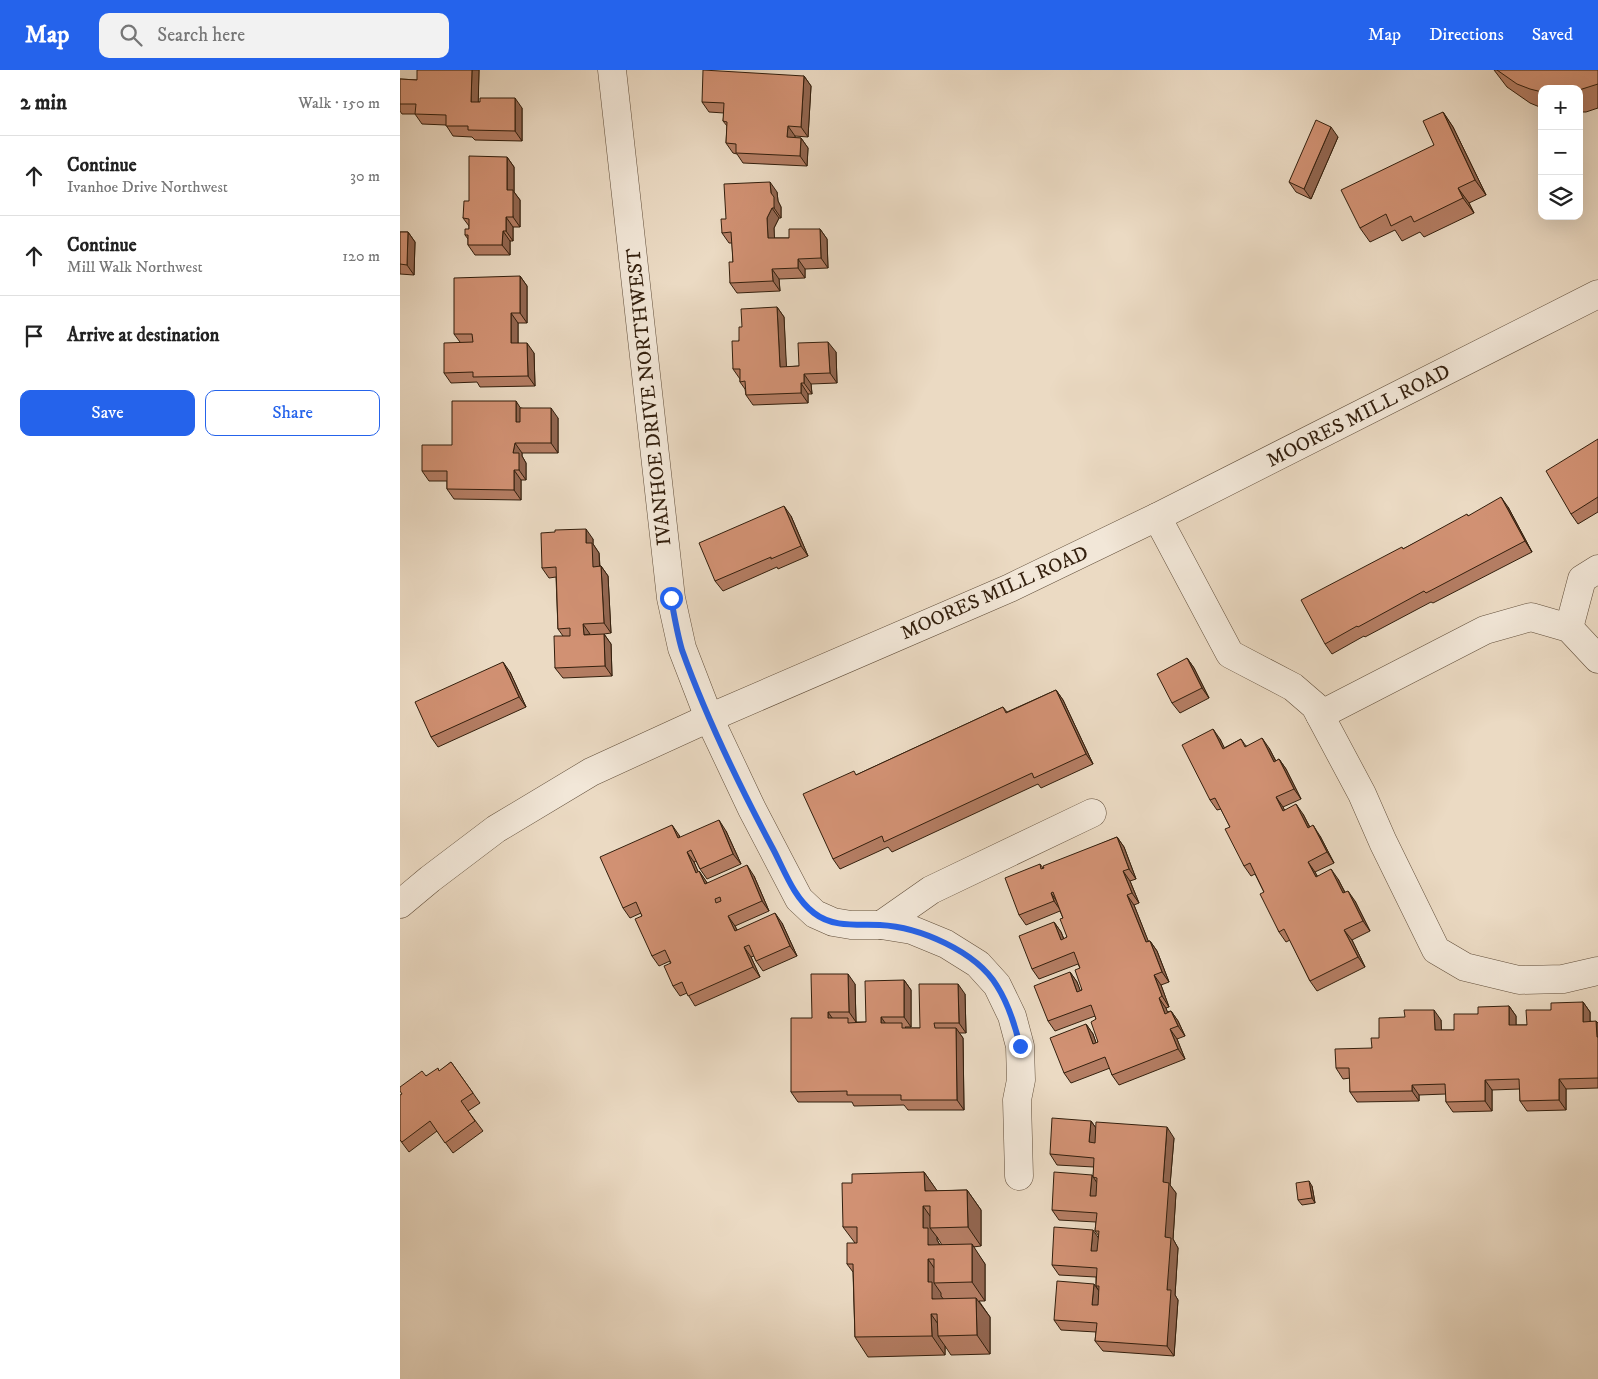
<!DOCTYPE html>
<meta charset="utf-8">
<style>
:root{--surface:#fff;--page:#f2f2f2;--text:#222;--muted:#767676;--line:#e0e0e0;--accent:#2563eb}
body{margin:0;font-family:"IM FELL DW Pica",serif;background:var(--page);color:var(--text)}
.controls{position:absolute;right:15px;top:15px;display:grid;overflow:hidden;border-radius:10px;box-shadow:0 5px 20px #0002}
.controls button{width:45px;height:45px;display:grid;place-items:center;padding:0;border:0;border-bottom:1px solid var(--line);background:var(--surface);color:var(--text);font:25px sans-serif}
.stop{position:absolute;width:15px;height:15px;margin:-11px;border:4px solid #2563eb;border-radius:50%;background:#fff}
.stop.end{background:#2563eb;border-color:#fff;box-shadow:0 1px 5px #0008}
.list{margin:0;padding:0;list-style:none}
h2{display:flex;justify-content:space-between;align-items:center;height:65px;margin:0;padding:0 20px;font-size:21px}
h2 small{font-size:16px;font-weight:400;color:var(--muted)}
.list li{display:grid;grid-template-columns:32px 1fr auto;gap:15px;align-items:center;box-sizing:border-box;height:80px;padding:0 20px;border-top:1px solid var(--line)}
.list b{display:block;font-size:19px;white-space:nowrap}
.list p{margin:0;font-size:16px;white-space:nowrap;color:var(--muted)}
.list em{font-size:16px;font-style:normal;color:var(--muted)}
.actions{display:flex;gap:10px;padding:15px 20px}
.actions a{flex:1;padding:11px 0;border:1px solid var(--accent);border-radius:10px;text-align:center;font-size:18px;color:var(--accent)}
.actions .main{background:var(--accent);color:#fff}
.icon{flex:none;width:28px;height:28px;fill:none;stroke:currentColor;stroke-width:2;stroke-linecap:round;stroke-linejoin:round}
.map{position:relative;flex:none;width:1198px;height:1309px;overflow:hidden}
header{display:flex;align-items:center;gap:30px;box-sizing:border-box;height:70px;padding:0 25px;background:var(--accent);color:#fff}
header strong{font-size:24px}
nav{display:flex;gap:28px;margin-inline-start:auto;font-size:18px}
.search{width:350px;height:45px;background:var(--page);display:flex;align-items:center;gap:12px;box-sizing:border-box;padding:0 18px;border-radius:10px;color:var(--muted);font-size:19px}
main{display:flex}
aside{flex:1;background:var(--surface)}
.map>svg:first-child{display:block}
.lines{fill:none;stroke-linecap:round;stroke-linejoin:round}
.minor-casing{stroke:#614e3a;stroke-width:29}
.minor{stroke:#f2e7d8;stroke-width:28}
.wall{fill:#b47d63;stroke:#331f0d;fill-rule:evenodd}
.shaded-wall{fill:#926650;stroke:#331f0d}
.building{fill:#d19173;stroke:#331f0d;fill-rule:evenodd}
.route{stroke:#2563eb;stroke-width:6}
.labels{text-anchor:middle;stroke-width:4;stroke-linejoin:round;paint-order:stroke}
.street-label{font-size:20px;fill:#331f0d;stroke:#f2e7d8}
</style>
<header>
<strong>Map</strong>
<div class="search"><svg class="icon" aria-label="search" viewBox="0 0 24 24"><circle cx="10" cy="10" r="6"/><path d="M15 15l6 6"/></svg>Search here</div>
<nav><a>Map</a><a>Directions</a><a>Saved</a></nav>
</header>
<main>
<aside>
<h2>2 min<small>Walk · 150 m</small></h2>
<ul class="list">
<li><svg class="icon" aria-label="ahead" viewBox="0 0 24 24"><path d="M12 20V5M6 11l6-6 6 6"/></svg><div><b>Continue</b><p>Ivanhoe Drive Northwest</p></div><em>30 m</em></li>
<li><svg class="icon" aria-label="ahead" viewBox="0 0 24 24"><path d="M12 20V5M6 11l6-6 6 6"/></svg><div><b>Continue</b><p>Mill Walk Northwest</p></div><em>120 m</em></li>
<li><svg class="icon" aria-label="arrive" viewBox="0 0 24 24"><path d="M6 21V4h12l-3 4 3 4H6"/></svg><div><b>Arrive at destination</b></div></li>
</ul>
<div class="actions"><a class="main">Save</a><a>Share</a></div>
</aside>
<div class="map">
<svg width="1198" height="1309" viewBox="0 0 1198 1309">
<rect width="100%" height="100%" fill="#ebdac3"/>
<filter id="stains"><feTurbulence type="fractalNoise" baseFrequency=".004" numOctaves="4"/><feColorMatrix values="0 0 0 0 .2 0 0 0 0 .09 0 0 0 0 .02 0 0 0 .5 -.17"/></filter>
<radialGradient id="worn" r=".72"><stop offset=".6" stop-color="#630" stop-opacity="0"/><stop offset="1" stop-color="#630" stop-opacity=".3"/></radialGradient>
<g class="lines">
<defs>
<g id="minor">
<polyline points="212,0 271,528 282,578 309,648 352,739 399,829 415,844 433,852 451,855 481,855 512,860 546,874 578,894 597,915 612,946 620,976 621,1010 617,1030 619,1106"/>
<polyline points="757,447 830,584 893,617 915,636 962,724 983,772 1036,880 1065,897 1119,910 1163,909 1198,901"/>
<polyline points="1169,558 1182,509 1198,499"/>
<polyline points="920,645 1085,560 1131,547 1169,558 1198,589"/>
<polyline points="0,834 30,809 96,759 191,702 309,648 610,518 757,447 1198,224"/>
<polyline points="481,855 531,820 692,743"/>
</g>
</defs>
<use href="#minor" class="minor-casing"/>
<use href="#minor" class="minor"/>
</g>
<g class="wall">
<polygon points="79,0 78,32 122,38 122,71 75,70 72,67 53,66 46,55 22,54 15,44 2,44 0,41 0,9 17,10"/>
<polygon points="1094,0 1198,0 1198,38 1186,42 1179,42 1179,19 1142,19 1142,38 1130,33 1107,17"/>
<polygon points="404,6 411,16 408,67 395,66 395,68 401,68 408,78 407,96 343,93 337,84 333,83 326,73 327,56 323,51 324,43 309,42 302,32"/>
<polygon points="1043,42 1053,57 1086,125 1069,133 1074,143 1024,167 1020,162 1002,171 995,160 970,172 960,158 1034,75"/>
<polygon points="938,67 911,129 896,122 889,112"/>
<polygon points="107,87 114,97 114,122 120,130 120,157 113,157 113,171 110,171 110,185 75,185 68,175 68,169 65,165 69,159 69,156 63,148 69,131"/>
<polygon points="377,122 378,131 381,137 381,148 379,148 374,158 374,168 389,168 420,159 427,169 428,198 405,199 405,208 379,209 380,221 337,223 330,213 333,192 332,173 329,173 322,163 326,149"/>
<polygon points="0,162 8,162 15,172 14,205 0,204"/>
<polygon points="120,206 127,216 127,253 118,253 118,273 134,283 135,316 80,317 77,312 51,313 44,303 60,272 54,264"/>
<polygon points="377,237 384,247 386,297 399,296 436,282 437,313 411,314 412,324 408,324 408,333 353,335 346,325 345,319 340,312 340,309 333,299 342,257"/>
<polygon points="121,338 158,348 158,383 122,383 122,386 126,393 126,410 121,410 121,430 54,429 47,419 47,411 29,411 22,401 52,375"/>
<polygon points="1198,369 1198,442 1178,454 1171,444"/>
<polygon points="1108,437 1132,482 1033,533 1031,532 965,567 964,566 932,584 925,574 1003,479 1068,446"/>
<polygon points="391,446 408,486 378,499 377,497 323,521 315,511"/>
<polygon points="155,462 193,469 193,474 199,483 200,496 201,496 208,506 211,563 204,564 211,574 212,606 163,608 155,598 163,566 158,559 156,507 149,508 142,498"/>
<polygon points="787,588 794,598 809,628 780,643 772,633"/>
<polygon points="110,602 126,637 38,677 31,667"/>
<polygon points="656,620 663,630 693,694 641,718 638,714 492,782 488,777 440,799 433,789 456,705 603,637 607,642"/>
<polygon points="820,669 824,678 841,669 846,676 869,678 876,691 879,689 886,699 901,729 883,737 884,740 903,744 910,757 920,766 934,793 915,802 917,806 938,809 945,822 955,831 970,861 952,870 965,897 917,921 910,911 890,870 886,872 879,862 864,822 855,804 851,806 844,796 830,757 821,739 817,740 810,730"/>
<polygon points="326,761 341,794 307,809 300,799 296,791 294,792 298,802 299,801 307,813 354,806 369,841 335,856 337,860 382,853 397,886 363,901 356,891 354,886 351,887 360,907 295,936 287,923 280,926 273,916 270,891 259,896 252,886 241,843 230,848 223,838 279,765 280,768"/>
<polygon points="717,767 724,777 736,809 730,811 739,833 734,835 748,871 750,871 757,881 769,912 761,915 769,937 766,938 767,942 771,941 778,951 785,966 777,969 785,989 719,1015 712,1005 710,998 671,1013 664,1003 686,954 693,964 696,973 698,972 696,949 695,946 655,961 648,951 670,902 677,912 680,921 682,920 680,898 678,894 639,909 632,899 654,852 661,862 664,869 667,867 663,848 660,841 626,855 619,845 640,794 643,798"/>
<polygon points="504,910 511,920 511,957 505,957 506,958 520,958 565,924 566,963 559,963 563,968 564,1040 508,1040 504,1035 454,1036 452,1032 398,1032 391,1022 412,948 455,914 456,952 466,952"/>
<polygon points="1183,932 1190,942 1190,951 1198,953 1198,1018 1166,1019 1166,1040 1127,1041 1120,1031 1120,1019 1092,1020 1092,1041 1053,1042 1046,1032 1046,1024 1019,1025 1019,1031 957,1032 950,1022 950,1008 943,1009 936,998 972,978 979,968 1041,950 1041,960 1054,960 1078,944 1109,936 1116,946 1116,955 1127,955 1151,940"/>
<polygon points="51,992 80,1033 68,1041 83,1061 53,1083 37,1061 9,1082 0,1070 26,1006 40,1001"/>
<polygon points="691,1051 696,1058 774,1068 770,1115 776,1123 773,1169 778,1178 775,1225 778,1230 774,1286 703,1281 695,1271 696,1262 661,1260 654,1250 699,1221 696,1216 696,1207 659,1205 652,1195 698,1167 699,1166 695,1161 696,1152 659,1150 652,1140 692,1105 693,1107 694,1097 657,1095 650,1084"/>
<path d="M524,1102l13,19 30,-1 14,20v36l-8,1 12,17v37h-6l11,16v37l-39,1 -6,-9v9l-77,2 -13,-20 -2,-65 -6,-8 8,-21 -12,-16 9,-44zM537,1167l5,8h-2l-3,-5z"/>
<polygon points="912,1116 915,1133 902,1135 898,1130"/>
</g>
<g class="shaded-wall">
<polygon points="72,0 79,0 78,42 71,32"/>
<polygon points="404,6 411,16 408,67 401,57"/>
<polygon points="115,28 122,38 122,71 115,61"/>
<polygon points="1043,42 1053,57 1086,125 1075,110"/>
<polygon points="388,56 395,66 394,77 387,67"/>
<polygon points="931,57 938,67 911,129 904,119"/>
<polygon points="401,68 408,78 407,96 400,86"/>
<polygon points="107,87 114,97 114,122 120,130 120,157 113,147 107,120"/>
<polygon points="370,112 377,122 378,131 381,137 381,148 374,138 371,123"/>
<polygon points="1058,118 1069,133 1074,143 1063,128"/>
<polygon points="372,138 379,148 374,158 375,178 368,168 367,148"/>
<polygon points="106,147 113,157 113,171 106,161"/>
<polygon points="420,159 427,169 428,198 421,188"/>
<polygon points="103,161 110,171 110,185 102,175"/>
<polygon points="8,162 15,172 14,205 7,195"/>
<polygon points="398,189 405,199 405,208 398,198"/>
<polygon points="372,199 379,209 380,221 373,211"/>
<polygon points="120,206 127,216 127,253 120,243"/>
<polygon points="377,237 384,247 387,307 380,297"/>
<polygon points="111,243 118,253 118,283 111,273"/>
<polygon points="428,272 436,282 437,313 430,303"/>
<polygon points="127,273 134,283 135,316 128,306"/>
<polygon points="404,304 411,314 412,324 404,313"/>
<polygon points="401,313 408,324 408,333 401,323"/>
<polygon points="116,331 123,342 123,362 116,352"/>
<polygon points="151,338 158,348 158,383 151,373"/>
<polygon points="115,373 122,383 122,386 126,393 126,410 119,400 113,383"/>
<polygon points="114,400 121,410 121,430 114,420"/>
<polygon points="1101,427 1108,437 1132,482 1125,471"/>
<polygon points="384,436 391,446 408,486 401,476"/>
<polygon points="186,459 193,469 193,474 199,483 200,507 193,497 186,473"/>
<polygon points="201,496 208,506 211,563 204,553"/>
<polygon points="183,554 190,564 184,565"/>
<polygon points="204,564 211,574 212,606 205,596"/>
<polygon points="787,588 794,598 809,628 802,618"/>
<polygon points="103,592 110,602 126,637 119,627"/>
<polygon points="656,620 663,630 693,694 686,684"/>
<polygon points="813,659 820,669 830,689 823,679"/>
<polygon points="862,668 869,678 881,702 874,692"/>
<polygon points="879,689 886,699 901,729 894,719"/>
<polygon points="876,727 883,737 890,751 883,741"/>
<polygon points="896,734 903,744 915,768 908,758"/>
<polygon points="319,750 326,761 341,794 333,784"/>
<polygon points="272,755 279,765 285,779 278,768"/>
<polygon points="913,755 920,766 934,793 927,782"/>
<polygon points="717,767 724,777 736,809 729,799"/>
<polygon points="287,782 294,792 303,813 296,803"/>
<polygon points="908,792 915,802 923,817 916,807"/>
<polygon points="347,795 354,806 369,841 362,831"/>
<polygon points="931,799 938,809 950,833 943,823"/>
<polygon points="299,801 306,811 312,824 305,814"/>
<polygon points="723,801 730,811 739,833 732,823"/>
<polygon points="948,821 955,831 970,861 963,851"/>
<polygon points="651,823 658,833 661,841 654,831"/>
<polygon points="727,825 734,835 753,883 746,872"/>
<polygon points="375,843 382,853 397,886 390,876"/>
<polygon points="328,846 335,856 342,871 335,861"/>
<polygon points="654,852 661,862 668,880 661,870"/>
<polygon points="944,860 952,870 965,897 958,887"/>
<polygon points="750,871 757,881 769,912 762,902"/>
<polygon points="344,877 351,887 360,907 353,897"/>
<polygon points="670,902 677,912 685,932 677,922"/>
<polygon points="448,904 455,914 456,952 449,942"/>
<polygon points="754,905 761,915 769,937 762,926"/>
<polygon points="504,910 511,920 511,957 504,947"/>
<polygon points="558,914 565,924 566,963 559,953"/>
<polygon points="759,928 766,938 772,954 765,944"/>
<polygon points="1183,932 1190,942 1190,962 1183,952"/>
<polygon points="1109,936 1116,946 1116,965 1109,955"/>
<polygon points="1034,940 1041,950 1042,970 1035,960"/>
<polygon points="771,941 778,951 785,966 778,956"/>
<polygon points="428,942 435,952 428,948"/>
<polygon points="481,947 488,957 481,953"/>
<polygon points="1196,951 1198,953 1198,969 1197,967"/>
<polygon points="686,954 693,964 700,984 693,974"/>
<polygon points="556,958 563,968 564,1040 557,1030"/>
<polygon points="770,959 777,969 785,989 778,979"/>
<polygon points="1159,1009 1166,1019 1166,1040 1159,1030"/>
<polygon points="1085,1010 1092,1020 1092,1041 1085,1031"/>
<polygon points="1012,1015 1019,1025 1019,1031 1012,1021"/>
<polygon points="691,1051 698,1061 696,1082 689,1072"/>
<polygon points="767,1057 774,1068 770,1115 776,1123 773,1169 778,1178 775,1225 778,1230 774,1286 767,1276 767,1220 763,1112"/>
<polygon points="524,1102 538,1122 525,1121"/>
<polygon points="692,1105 699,1116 697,1136 690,1126"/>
<polygon points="909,1111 912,1116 915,1133 912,1128"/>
<polygon points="567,1120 581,1140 581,1176 568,1157"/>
<polygon points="523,1136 537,1156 530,1158 537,1167 537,1170 541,1177 528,1175 523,1158"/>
<polygon points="693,1160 700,1170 698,1191 691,1181"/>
<polygon points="572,1174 585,1194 585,1231 572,1212"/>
<polygon points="528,1189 541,1208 534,1213 541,1223 541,1226 545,1231 532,1229 528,1212"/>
<polygon points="694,1214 701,1224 700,1245 692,1235"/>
<polygon points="576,1228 590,1247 590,1284 577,1265"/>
<polygon points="531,1244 545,1264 538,1266 545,1276 545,1285 532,1266"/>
</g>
<g class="building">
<polygon points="17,0 72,0 71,32 80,32 80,28 115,28 115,61 68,60 68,56 46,56 46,45 15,44 16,34 0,34 0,9 17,10"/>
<polygon points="303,0 404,6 401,57 388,56 387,67 401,68 400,86 336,83 336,74 326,73 327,52 323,51 324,33 302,32"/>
<polygon points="1097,0 1198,0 1198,14 1179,20 1179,19 1142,19 1142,22 1130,19 1117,14"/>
<polygon points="1043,42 1075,110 1058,118 1063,128 1014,152 1011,146 991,156 986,144 960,158 941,120 1034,75 1023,51"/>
<polygon points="916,50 931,57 904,119 889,112"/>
<polygon points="69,86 107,87 107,120 113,120 113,147 106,147 106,161 103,161 102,175 68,175 68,165 65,165 65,159 69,159 69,149 63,148 64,131 69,131"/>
<polygon points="370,112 371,123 374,127 374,138 372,138 367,148 368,168 389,168 389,159 420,159 421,188 398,189 398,198 372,199 373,211 330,213 329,192 333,192 331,162 322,163 321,149 326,149 324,114"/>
<polygon points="0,162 8,162 7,195 0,194"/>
<polygon points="120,206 120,243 111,243 111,273 127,273 128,306 73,307 73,302 44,303 44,273 73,272 72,264 54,264 54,208"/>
<polygon points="377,237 380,297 399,296 398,273 428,272 430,303 404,304 404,313 401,313 401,323 346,325 345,311 340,312 340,299 333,299 332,271 339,271 339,257 342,257 341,239"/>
<polygon points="52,331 116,331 116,352 120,352 120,338 151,338 151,373 115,373 113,383 119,383 119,400 114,400 114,420 47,419 47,401 22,401 22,375 52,375"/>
<polygon points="1198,369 1198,427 1171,444 1146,401"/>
<polygon points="1101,427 1125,471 1026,523 1024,521 958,557 957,556 925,574 901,530 1002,477 1003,479 1067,444 1068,446"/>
<polygon points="384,436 401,476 371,489 371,487 315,511 299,473"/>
<polygon points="186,459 186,473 192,473 193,497 201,496 204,553 183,554 184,565 204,564 205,596 155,598 154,566 170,566 170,558 158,559 156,497 142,498 141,463 155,462 155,460"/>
<polygon points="787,588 802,618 772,633 757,604"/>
<polygon points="103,592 119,627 31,667 15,632"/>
<polygon points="656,620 686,684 634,708 632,703 484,772 482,766 433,789 403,724 454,701 456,705 603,637 606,643"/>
<polygon points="813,659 823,679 841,669 845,677 862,668 874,692 879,689 894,719 876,727 883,741 896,734 908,758 913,755 927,782 908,792 916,807 931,799 943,823 948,821 963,851 944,860 958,887 910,911 884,859 879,862 860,824 864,822 850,793 844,796 825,759 830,757 815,728 810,730 782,675"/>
<path d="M319,750l14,34 -33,15 -9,-19 -4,2 9,21 3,-2 6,13 42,-19 15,36 -34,15 7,15 40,-18 15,33 -34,15 -7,-16 -5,2 9,20 -65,29 -6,-14 -9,4 -9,-20 7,-3 -6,-13 -13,6 -17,-37 7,-3 -6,-14 -13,6 -23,-51 72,-32 6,13zM320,827l1,4 -5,2 -1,-4z"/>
<polygon points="717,767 729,799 723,801 732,823 727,825 746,872 750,871 762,902 754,905 762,926 759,928 765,944 771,941 778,956 770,959 778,979 712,1005 705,987 664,1003 650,968 686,954 693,974 698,972 691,952 696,949 691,935 648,951 634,916 670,902 677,922 682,920 675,900 680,898 674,882 632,899 619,866 654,852 661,870 667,867 660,849 663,848 653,822 651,823 654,831 619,845 605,808 640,794 641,799 644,798 643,796"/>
<polygon points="411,904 448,904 449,942 428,942 428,948 448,948 448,953 466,952 465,911 504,910 504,947 481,947 481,953 502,953 502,958 520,958 519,914 558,914 559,953 534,953 535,958 556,958 557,1030 501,1030 501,1025 447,1025 447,1021 391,1022 391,948 412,948"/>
<polygon points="1183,932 1183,952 1196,951 1197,967 1198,967 1198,1008 1159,1009 1159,1030 1120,1031 1119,1009 1085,1010 1085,1031 1046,1032 1045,1014 1012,1015 1012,1021 950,1022 949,998 936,998 935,979 972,978 971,968 979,968 979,948 1005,947 1004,940 1034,940 1035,960 1054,960 1054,944 1078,944 1078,937 1109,936 1109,955 1127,955 1126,940 1151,940 1151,933"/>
<polygon points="51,992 73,1023 61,1031 75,1051 45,1073 30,1051 2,1072 0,1070 0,1025 2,1024 0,1021 0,1017 22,1001 26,1006 38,998 39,1001"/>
<polygon points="652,1048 691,1051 689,1072 695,1073 696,1052 767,1057 763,1112 769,1113 765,1167 771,1168 767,1220 771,1220 767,1276 695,1271 697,1253 654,1250 657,1211 694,1214 692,1235 698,1235 699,1216 696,1216 697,1198 652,1195 654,1157 693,1160 691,1181 697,1181 699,1161 695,1161 697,1143 652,1140 654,1102 692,1105 690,1126 696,1126 697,1108 693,1107 694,1088 650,1084"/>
<polygon points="524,1102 525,1121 567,1120 568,1157 530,1158 530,1136 523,1136 523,1158 528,1158 528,1175 572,1174 572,1212 534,1213 534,1189 528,1189 528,1212 532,1212 532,1229 576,1228 577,1265 538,1266 537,1244 531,1244 532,1266 455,1267 453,1194 447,1194 447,1173 457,1173 457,1157 443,1157 442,1113 452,1113 452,1104"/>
<polygon points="909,1111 912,1128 898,1130 896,1113"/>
</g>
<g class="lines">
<path class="route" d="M271,528c3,17 6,35 11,52 24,67 56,133 90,197 12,22 21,50 42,66 19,15 44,11 66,12 39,2 96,26 117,61 12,19 18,39 23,60"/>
</g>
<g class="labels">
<g class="street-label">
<text transform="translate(248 327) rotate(-96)" y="7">IVANHOE DRIVE NORTHWEST</text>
<text transform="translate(958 345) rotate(-27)" y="7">MOORES MILL ROAD</text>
<text transform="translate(594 522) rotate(-24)" y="7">MOORES MILL ROAD</text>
</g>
</g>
<rect width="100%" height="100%" filter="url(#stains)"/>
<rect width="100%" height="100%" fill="url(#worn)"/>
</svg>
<div class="controls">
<button>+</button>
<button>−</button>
<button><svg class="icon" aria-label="layers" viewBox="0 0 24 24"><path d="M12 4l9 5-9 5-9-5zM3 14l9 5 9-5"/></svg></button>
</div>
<div class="stop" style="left:271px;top:528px"></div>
<div class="stop end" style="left:620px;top:976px"></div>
</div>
</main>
